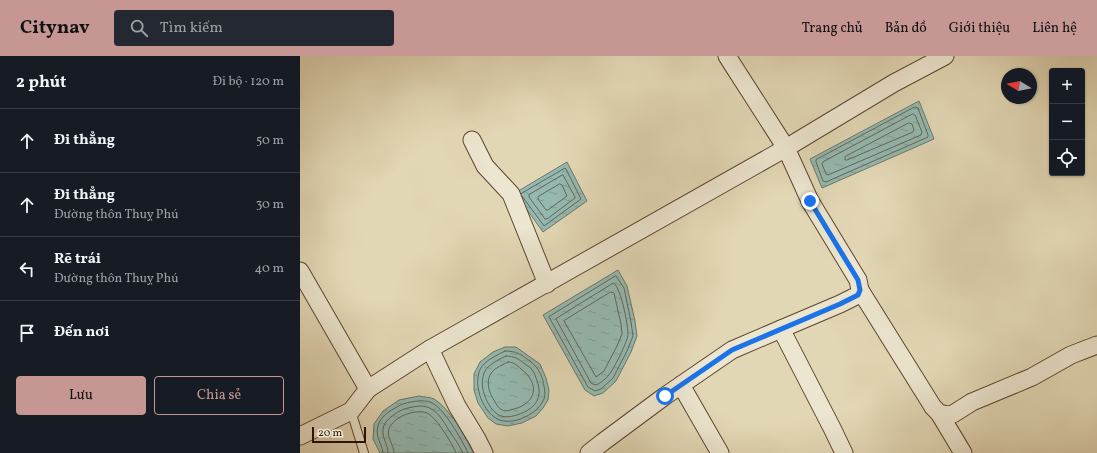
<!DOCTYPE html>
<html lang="vi">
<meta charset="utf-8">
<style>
:root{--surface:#171b24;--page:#242831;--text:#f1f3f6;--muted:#9ea1a6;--line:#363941;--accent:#c59692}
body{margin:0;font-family:Vollkorn,serif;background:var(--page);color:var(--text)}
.controls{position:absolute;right:12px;top:12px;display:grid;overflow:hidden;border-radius:4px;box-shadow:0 1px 3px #0004}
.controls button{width:36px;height:36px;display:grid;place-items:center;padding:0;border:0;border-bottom:1px solid var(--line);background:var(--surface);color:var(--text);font:20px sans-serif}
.compass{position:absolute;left:701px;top:12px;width:36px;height:36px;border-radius:50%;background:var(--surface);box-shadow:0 1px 3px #0004;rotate:280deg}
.scale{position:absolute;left:12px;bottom:10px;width:54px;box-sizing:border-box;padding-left:4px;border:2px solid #2f1401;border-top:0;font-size:11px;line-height:14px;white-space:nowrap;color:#2f1401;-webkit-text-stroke:3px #ece5cf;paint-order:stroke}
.stop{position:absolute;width:12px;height:12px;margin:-9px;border:3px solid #1a73e8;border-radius:50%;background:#fff}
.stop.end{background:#1a73e8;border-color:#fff;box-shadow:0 1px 4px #0008}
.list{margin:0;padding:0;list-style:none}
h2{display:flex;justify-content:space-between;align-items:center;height:52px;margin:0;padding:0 16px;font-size:17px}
h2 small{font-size:13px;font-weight:400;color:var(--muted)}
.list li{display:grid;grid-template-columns:26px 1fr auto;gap:12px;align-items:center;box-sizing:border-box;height:64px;padding:0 16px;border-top:1px solid var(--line)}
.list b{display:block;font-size:15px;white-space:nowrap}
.list p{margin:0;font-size:13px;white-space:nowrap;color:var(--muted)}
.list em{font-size:13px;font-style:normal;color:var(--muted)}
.actions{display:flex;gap:8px;padding:12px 16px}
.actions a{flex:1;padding:9px 0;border:1px solid var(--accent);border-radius:4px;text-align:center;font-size:14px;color:var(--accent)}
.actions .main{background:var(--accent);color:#111}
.icon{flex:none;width:22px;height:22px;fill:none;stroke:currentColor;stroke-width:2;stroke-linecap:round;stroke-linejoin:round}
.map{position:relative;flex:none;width:797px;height:397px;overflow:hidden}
header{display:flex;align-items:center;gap:24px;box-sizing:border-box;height:56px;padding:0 20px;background:var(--accent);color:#111}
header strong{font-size:19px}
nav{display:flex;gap:22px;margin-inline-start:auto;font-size:14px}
.search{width:280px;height:36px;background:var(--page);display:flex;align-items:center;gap:10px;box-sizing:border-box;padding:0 14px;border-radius:4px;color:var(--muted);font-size:15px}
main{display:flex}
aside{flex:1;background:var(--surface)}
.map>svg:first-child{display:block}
.water{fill:url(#water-ripples);stroke:#6c776b}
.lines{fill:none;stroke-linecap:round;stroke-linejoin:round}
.shore{stroke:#626659;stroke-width:1}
.service-casing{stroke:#5c452e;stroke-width:10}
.minor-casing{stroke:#5c452e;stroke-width:19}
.service{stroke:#ece5cf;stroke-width:8}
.minor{stroke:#ece5cf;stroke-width:17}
.route{stroke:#1a73e8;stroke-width:5}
</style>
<header>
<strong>Citynav</strong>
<div class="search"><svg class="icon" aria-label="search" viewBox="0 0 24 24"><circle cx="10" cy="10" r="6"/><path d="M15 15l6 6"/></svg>Tìm kiếm</div>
<nav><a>Trang chủ</a><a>Bản đồ</a><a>Giới thiệu</a><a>Liên hệ</a></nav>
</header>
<main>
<aside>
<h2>2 phút<small>Đi bộ · 120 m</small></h2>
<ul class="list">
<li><svg class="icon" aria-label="ahead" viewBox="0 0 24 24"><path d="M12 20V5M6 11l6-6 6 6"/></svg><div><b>Đi thẳng</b></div><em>50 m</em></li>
<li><svg class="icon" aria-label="ahead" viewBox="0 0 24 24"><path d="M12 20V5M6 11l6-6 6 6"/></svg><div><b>Đi thẳng</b><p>Đường thôn Thuỵ Phú</p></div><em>30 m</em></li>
<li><svg class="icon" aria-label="left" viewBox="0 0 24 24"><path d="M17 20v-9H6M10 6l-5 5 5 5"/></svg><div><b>Rẽ trái</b><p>Đường thôn Thuỵ Phú</p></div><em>40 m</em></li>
<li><svg class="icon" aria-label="arrive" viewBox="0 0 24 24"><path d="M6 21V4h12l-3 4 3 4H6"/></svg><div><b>Đến nơi</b></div></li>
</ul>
<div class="actions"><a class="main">Lưu</a><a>Chia sẻ</a></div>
</aside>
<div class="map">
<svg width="797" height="397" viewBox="0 0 797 397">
<defs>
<pattern id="water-ripples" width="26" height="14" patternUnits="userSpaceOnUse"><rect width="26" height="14" fill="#95b9b1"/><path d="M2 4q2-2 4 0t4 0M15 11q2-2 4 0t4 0" fill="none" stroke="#819e96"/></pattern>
</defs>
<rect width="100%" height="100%" fill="#e2d7b5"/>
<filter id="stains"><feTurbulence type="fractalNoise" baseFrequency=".005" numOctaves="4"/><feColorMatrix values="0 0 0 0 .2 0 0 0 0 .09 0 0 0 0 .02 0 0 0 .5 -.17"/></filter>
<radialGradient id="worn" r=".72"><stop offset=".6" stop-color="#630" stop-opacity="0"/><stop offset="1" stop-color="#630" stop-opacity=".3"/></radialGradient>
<g class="water">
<polygon points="619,45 634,83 522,132 510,103"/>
<polygon points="267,106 287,145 243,176 215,137"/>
<polygon points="318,214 327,230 335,265 337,280 331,296 316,325 303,337 294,340 285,334 243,259"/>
<polygon points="205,291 216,291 240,308 246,322 249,334 248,344 243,352 236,360 222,367 208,370 196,368 188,362 178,347 174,334 174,318 180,306 193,296"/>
<path d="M119,340c4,1 11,1 15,3 16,10 31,37 39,54h-93l-7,-14 1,-15 9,-13 16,-11z"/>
</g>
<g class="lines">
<g class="shore">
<polygon points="615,51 618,52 628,79 628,81 526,126 523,125 516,106 516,104"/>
<polygon points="613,58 615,59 622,76 621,79 528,119 526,118 522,108 523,106"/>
<polygon points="609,67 612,68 614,74 613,76 547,104 545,104 545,101"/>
<polygon points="263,119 275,141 275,142 247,163 245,163 229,141 229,139"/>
<polygon points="260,128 262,129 267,140 248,154 246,154 238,143 238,141"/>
<polyline points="221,138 222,137 265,112 266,113 281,143 244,170 222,140"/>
<polygon points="316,220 324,232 331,266 333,280 327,295 313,322 301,333 295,335 288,331 249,261"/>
<path d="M314,227c7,6 14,41 14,51 0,7 -15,37 -20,42 -4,4 -8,8 -13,9l-4,-2 -35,-64z"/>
<polygon points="311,236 314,237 321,268 322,278 317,290 304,315 296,321 264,265"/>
<path d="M205,295c12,0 15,3 25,10 7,6 10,10 13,20 1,6 3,12 1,18 -7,17 -37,30 -51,17 -13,-10 -22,-39 -9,-52 6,-6 14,-9 21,-13z"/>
<path d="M206,300c8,0 13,3 19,8 2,2 6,3 7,6 2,2 3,5 4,8 8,19 0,31 -19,37 -7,2 -14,3 -20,-1 -12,-9 -21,-35 -9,-47 5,-5 12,-8 18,-11z"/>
<path d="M208,306c5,0 9,3 13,7 19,14 16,34 -7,40 -4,1 -8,3 -12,1 -4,-2 -6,-6 -8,-10 -5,-7 -9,-20 -2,-28 4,-5 11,-7 16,-10z"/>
<path d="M83,397c-1,-10 -8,-15 -5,-27 2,-9 11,-15 19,-19 4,-3 9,-4 14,-5 6,-1 12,-2 19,0 13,4 32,38 38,51"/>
<path d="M88,397c0,-9 -6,-14 -5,-24 1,-8 9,-13 15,-17 5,-3 9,-4 15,-5 20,-5 28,10 37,25 5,7 9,13 13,21"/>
<path d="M94,397c0,-8 -8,-16 -5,-24 2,-6 8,-10 13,-13 6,-3 18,-6 25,-3 9,4 25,30 29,40"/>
</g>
<defs>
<polyline id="service" points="51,355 64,397"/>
<g id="minor">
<polyline points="172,84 185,110 211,138 247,228"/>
<polyline points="0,215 68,333"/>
<polyline points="560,234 633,351 639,357 647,359 653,358 672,346 732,321 771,299 797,289"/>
<polyline points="481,273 532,372 544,397"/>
<polyline points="130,293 157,350 177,383 184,397"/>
<polyline points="381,329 420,397"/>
<polyline points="639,357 663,397"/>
<polyline points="0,380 51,355 68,333 130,293 486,92 594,27 645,0"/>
<polyline points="289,397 303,386 365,340 432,294 481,273 540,248 558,239 560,234 558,224 510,145 486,92 427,0"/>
</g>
</defs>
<use href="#service" class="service-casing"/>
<use href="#minor" class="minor-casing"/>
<use href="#service" class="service"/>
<use href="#minor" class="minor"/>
</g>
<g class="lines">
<polyline class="route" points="365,340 432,294 540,248 558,239 560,234 558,224 510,145"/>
</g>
<rect width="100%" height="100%" filter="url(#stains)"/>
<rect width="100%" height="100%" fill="url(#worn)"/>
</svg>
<div class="controls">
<button>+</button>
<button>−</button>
<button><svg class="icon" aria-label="locate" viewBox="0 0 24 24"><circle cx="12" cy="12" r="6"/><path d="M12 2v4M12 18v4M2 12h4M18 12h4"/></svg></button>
</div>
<svg class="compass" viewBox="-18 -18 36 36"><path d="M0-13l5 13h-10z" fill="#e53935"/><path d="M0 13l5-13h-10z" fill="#9ea1a6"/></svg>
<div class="scale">20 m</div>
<div class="stop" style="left:365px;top:340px"></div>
<div class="stop end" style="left:510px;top:145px"></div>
</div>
</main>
